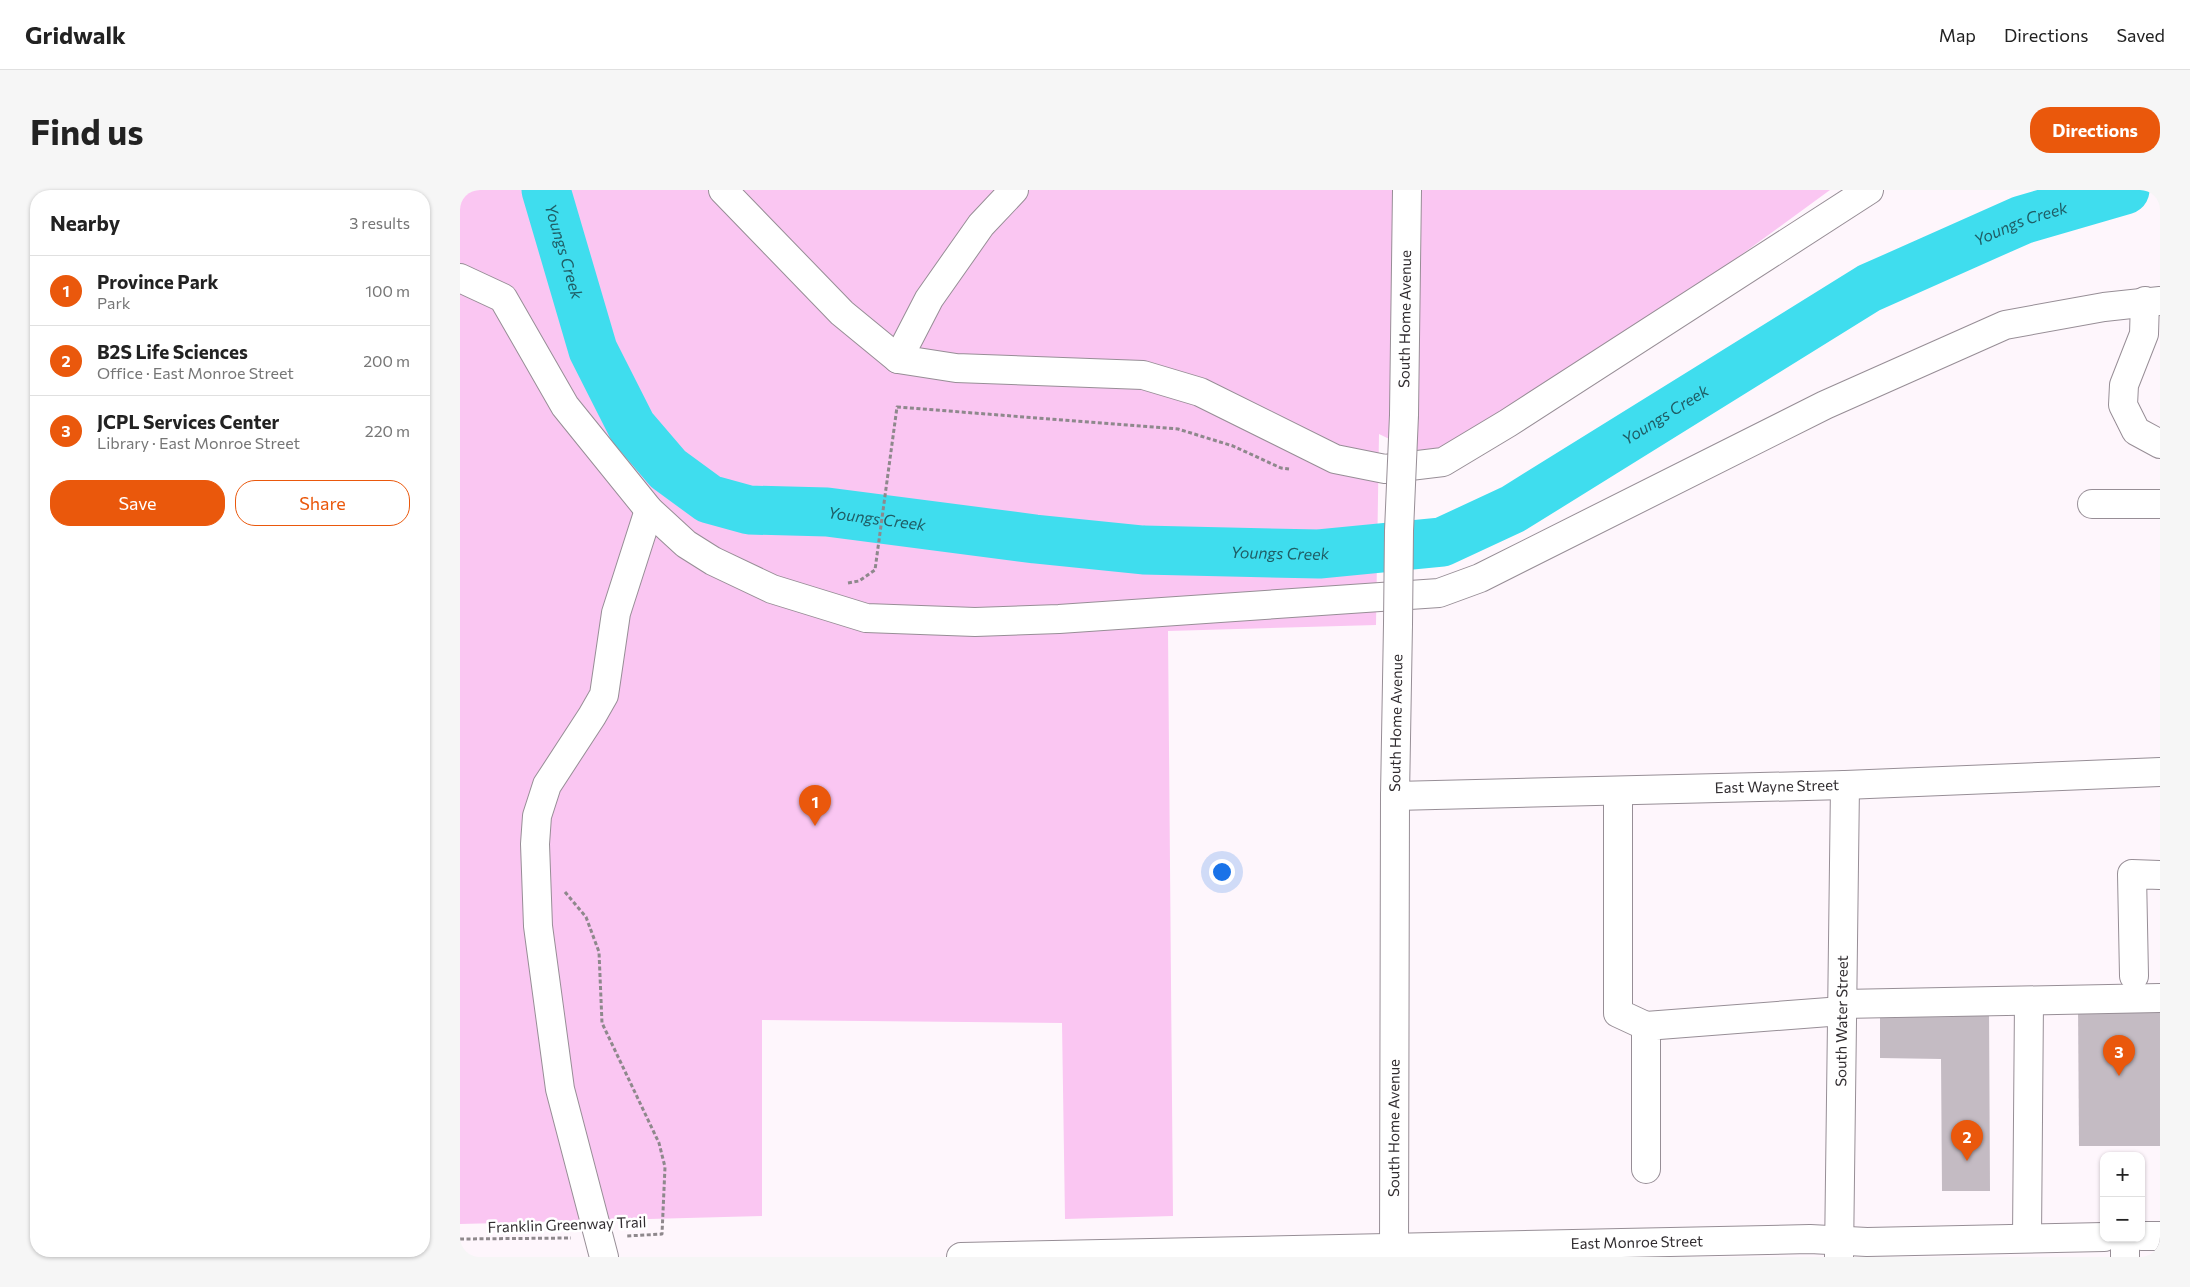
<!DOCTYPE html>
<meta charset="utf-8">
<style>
:root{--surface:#fff;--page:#f6f6f6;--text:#222;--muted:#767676;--line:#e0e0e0;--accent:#ea580c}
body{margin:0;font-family:Commissioner,sans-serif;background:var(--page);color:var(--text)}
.controls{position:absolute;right:15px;bottom:15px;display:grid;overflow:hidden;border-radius:10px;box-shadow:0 1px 4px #0004}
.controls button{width:45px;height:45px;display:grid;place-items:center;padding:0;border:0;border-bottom:1px solid var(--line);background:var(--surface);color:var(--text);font:25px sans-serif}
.you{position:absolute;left:761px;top:681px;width:18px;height:18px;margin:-12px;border:4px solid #fff;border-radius:50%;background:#1a73e8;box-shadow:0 0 0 8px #1a73e833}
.badge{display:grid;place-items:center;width:32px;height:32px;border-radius:50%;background:var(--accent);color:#fff;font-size:16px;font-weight:700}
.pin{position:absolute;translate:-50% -41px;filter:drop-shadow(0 1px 2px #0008)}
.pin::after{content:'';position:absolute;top:26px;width:18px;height:15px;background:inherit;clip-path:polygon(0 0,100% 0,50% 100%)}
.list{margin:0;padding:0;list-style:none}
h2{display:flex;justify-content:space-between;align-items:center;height:65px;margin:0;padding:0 20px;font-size:21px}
h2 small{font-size:16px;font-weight:400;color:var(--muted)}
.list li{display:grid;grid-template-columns:32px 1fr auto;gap:15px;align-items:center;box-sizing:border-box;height:70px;padding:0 20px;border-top:1px solid var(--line)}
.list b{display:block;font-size:19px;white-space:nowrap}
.list p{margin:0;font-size:16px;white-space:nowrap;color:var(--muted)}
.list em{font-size:16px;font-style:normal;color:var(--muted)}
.actions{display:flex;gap:10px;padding:15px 20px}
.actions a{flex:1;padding:11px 0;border:1px solid var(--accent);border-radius:20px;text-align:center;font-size:18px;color:var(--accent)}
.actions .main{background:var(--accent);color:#fff}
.map{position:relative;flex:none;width:1700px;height:1067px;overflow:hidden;border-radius:20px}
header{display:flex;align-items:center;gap:30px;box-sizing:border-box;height:70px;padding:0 25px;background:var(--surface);border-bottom:1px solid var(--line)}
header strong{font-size:24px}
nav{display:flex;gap:28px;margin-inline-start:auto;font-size:18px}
.intro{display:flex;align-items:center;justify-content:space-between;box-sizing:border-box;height:120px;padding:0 30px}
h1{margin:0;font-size:35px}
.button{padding:12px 22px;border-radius:20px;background:var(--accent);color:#fff;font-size:18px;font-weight:700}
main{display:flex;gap:30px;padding:0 30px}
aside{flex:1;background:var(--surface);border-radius:20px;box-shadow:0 1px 4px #0004}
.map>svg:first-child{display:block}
.green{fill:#fac6f2}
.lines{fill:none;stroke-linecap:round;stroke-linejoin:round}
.river{stroke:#3fddee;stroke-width:49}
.building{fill:#c4bbc3}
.minor-casing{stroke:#978e96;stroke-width:30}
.path{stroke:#8e888c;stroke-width:3;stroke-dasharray:4 2.5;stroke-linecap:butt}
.minor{stroke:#fff;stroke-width:28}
.minor-bridge-casing{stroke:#978e96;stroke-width:30;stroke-linecap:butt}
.minor-bridge{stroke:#fff;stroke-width:28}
.labels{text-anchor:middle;stroke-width:5;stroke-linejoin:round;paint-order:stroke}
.street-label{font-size:15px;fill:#312d30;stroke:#fff}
.water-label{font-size:16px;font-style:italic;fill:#1f5d65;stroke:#fff}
</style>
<header>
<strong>Gridwalk</strong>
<nav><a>Map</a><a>Directions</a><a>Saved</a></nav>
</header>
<div class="intro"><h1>Find us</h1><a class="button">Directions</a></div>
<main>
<aside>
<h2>Nearby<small>3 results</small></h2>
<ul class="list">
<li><span class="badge">1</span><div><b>Province Park</b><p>Park</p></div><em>100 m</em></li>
<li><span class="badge">2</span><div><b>B2S Life Sciences</b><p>Office · East Monroe Street</p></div><em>200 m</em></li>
<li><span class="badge">3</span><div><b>JCPL Services Center</b><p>Library · East Monroe Street</p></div><em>220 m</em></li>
</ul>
<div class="actions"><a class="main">Save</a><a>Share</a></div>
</aside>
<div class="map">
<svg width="1700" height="1067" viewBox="0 0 1700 1067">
<rect width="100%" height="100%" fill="#fef6fc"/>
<polygon class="green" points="0,0 1370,0 989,278 919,244 916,435 708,441 713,1026 605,1029 602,833 302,830 302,1026 0,1034"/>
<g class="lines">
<path class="river" id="s1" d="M86,0l47,160 39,77 36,42 41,30 40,11 78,2 208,27 108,11 176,4 123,-12 71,-33 356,-221 153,-68 103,-30"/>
</g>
<g class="building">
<polygon points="1618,814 1700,817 1700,956 1619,956"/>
<polygon points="1420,818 1529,818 1530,1001 1482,1001 1481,869 1420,868"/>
</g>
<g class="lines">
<defs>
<g id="minor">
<polyline points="263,0 382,123 438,169 496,178 683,185 740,202 875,269 925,279 983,272 1048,233 1409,0"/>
<polyline points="0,88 43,108 105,216 189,320 226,354 253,371 312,399 406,428 515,432 599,429 979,403 1020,388 1365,215 1545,135 1644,117 1700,111"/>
<polyline points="1685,111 1684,144 1664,195 1663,215 1676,241 1700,254"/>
<polyline points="438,169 469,109 521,35 554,0"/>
<path id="s2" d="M944,225l3,-225"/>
<polyline points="1632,314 1700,314"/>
<polyline points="1158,602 1158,823 1186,836"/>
<path id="s3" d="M935,606l450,-11 315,-13"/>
<polyline points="1674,786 1672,684 1700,685"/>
<polyline points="1382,814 1700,808"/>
<polyline points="1186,979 1186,836 1382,821"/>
<polyline points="1681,1046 1700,1046"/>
<polyline points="1567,1048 1569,811"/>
<path id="s4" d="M1379,1066l6,-471"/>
<polyline points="144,1067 100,899 78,736 75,654 77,626 87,595 132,526 144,505 156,423 189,320"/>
<path id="s5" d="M501,1067l849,-18 57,3 237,-5"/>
<path id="s6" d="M934,1067l1,-461 3,-172"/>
<polyline points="1665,1067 1665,1048"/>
</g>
</defs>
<use href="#minor" class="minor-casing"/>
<g class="path">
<polyline points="388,393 399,391 415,380 437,217 718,239 773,256 821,278 829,279"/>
<polyline points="105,702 126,727 139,762 142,833 199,953 205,977 202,1044 167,1046"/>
<polyline points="0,1049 111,1048"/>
</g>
<use href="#minor" class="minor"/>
<defs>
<polyline id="minor-bridge" points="938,434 939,341 944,225"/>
</defs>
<use href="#minor-bridge" class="minor-bridge-casing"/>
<use href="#minor-bridge" class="minor-bridge"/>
</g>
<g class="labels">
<g class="street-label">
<text dy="5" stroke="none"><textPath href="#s2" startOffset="96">South Home Avenue</textPath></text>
<text dy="5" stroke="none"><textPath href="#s6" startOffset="534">South Home Avenue</textPath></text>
<text dy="5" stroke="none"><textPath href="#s3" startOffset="382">East Wayne Street</textPath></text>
<text dy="5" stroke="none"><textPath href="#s4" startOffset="235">South Water Street</textPath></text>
<text dy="5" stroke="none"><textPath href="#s6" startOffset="129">South Home Avenue</textPath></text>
<text transform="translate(107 1035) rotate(-2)" y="5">Franklin Greenway Trail</text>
<text dy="5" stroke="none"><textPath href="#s5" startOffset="676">East Monroe Street</textPath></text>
</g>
<g class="water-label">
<text dy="6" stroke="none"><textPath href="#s1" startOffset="1759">Youngs Creek</textPath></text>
<text dy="6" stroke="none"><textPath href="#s1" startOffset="64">Youngs Creek</textPath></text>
<text dy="6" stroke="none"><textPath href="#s1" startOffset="1354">Youngs Creek</textPath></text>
<text dy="6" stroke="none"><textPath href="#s1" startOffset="529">Youngs Creek</textPath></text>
<text dy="6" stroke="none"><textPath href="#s1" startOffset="934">Youngs Creek</textPath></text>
</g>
</g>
</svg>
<div class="controls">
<button>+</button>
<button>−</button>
</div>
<div class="you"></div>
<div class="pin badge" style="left:355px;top:636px">1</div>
<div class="pin badge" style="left:1507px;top:971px">2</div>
<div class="pin badge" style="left:1659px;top:886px">3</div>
</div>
</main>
